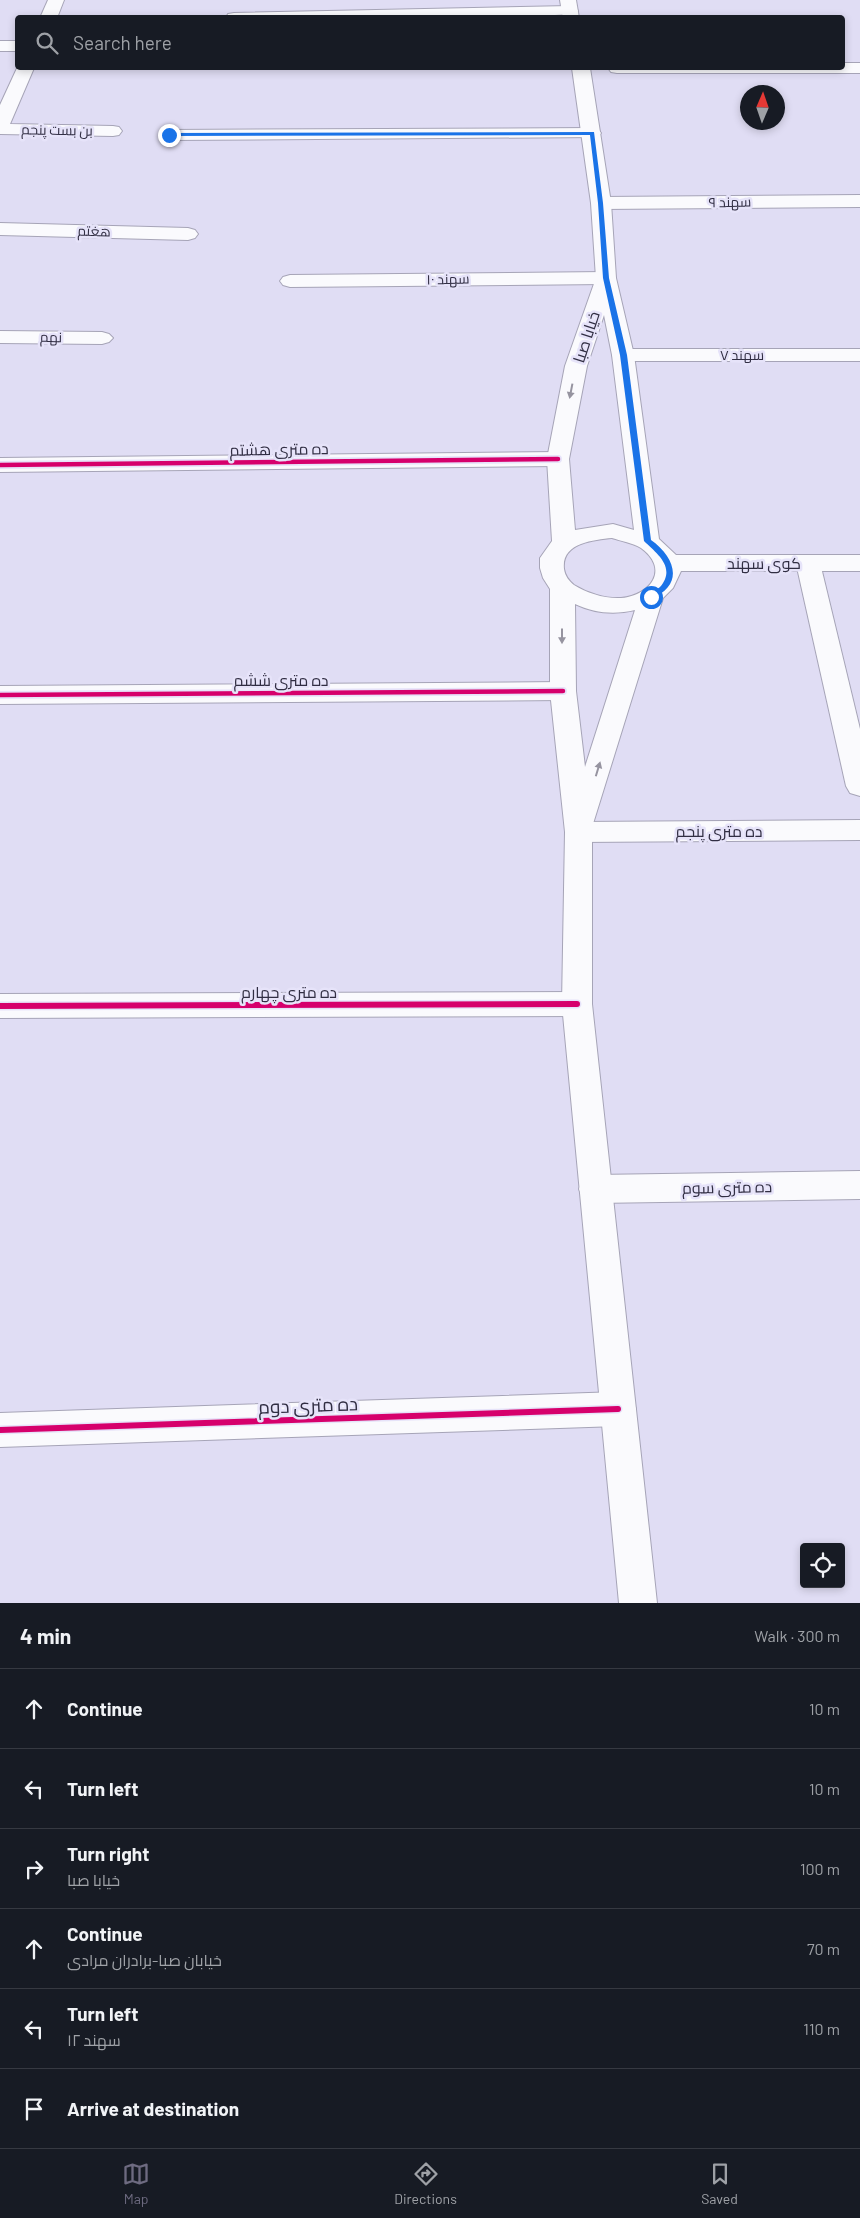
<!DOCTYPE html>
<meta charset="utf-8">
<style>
:root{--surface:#171b24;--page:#242831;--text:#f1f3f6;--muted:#9ea1a6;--line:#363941;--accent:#6e6b81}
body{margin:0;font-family:Barlow,Cairo,sans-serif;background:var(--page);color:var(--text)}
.controls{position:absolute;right:15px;bottom:15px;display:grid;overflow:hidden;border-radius:5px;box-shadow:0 2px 8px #0003}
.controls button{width:45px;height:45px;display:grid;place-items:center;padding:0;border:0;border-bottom:1px solid var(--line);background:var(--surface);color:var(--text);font:25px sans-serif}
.compass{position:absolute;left:740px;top:85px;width:45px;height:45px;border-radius:50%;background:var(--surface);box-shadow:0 2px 8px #0003;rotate:2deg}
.stop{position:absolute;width:15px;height:15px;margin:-11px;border:4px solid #1a73e8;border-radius:50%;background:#fff}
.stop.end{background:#1a73e8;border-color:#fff;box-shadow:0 1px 5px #0008}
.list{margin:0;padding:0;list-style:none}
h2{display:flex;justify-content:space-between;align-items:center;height:65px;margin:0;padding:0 20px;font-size:21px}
h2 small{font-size:16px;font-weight:400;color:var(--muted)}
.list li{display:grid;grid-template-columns:32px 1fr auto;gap:15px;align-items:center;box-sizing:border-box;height:80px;padding:0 20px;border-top:1px solid var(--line)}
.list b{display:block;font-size:19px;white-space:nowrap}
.list p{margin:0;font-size:16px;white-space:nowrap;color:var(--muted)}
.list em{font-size:16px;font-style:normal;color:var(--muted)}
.icon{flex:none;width:28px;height:28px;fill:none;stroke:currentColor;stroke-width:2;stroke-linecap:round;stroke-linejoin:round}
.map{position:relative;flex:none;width:860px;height:1603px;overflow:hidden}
.search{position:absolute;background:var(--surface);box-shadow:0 2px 8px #0003;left:15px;right:15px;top:15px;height:55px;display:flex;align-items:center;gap:12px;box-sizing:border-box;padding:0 18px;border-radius:5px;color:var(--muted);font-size:19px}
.sheet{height:545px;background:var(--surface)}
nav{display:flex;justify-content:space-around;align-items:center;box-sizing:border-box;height:70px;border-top:1px solid var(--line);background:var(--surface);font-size:14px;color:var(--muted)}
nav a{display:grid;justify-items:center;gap:2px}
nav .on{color:var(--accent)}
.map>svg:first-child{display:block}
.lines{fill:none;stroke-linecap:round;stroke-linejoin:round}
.street-casing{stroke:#a6a4b7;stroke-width:2}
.secondary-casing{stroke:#a6a4b7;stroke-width:2}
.street{fill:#fafafd;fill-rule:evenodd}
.secondary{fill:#fafafd;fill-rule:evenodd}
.cycleway-far1-casing{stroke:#e6e3f9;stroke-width:8}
.cycleway-casing{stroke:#e6e3f9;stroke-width:9}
.cycleway-far1{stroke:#d6006c;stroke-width:4.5}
.cycleway{stroke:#d6006c;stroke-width:6}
.oneway{fill:#9694a0}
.route{fill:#1a73e8}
.labels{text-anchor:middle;stroke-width:5;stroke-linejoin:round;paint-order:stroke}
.far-street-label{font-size:14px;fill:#312e43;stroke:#e6e3f9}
.street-label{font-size:16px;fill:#312e43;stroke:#e6e3f9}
.near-street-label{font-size:19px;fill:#312e43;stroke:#e6e3f9}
</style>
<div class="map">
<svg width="860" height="1603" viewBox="0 0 860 1603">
<rect width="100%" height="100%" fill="#e0ddf4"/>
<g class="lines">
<defs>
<g id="street">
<polygon points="48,0 64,0 57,18 40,18"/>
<polygon points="570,6 576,8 578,11 576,14 495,18 226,18 228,14 234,13"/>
<rect x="0" y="41" width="18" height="10"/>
<polygon points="842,63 860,63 860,73 617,73 611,72 608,68 842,68"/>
<polygon points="18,66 34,68 10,124 113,126 119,127 122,131 119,135 113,136 0,134 0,105"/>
<polygon points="592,128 598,129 601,133 598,137 169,140 163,139 160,135 163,131 169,130"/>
<polygon points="860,195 860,207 601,209 594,207 591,203 594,199 601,197"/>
<polygon points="0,223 188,228 195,230 198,234 195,238 188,240 0,235"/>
<polygon points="606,272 613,274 616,278 613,282 606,284 290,287 283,285 280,281 283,277 290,275"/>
<polygon points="0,331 102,332 109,334 113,338 109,342 102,344 0,343"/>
<polygon points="623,349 860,349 860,361 623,361 615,360 612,355 615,350"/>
<polygon points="558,452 566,454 569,459 566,464 558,466 0,472 0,458"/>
<polygon points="808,555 817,558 820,563 860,729 860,796 850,793 846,786 796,563 799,558"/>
<polygon points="563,682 572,685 576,691 572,697 563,700 0,704 0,686"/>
<polygon points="860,820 860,840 579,842 569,839 565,832 569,825 579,822"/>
<polygon points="577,992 588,995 592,1004 588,1013 577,1016 0,1018 0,994"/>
<polygon points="860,1171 860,1199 595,1203 583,1199 579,1189 583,1179 595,1175"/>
<polygon points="618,1392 631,1397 636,1409 631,1421 618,1426 0,1447 0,1413"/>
</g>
<g id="secondary">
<polygon points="560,0 576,0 579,18 563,18"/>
<path d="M572,68h18l21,135 5,75 18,77 25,184 17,16h184v16h-179l-8,17 -10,10 -71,229v177l65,599h-38l-57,-599 3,-172 -15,-141v-102l-7,-11 -3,-10v-10l12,-17 -5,-82 18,-93 31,-88 -5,-75zM604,315l8,40 22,175 -21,-6 -38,6 -6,-71 18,-93zM612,538c9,3 21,5 29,10 29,21 10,47 -20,50 -16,1 -34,-5 -47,-13 -5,-4 -9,-9 -10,-16 -3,-26 29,-29 48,-31zM575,604c19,9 39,11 60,6l-50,157 -9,-76z"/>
</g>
</defs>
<use href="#street" class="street-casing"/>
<use href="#secondary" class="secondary-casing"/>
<use href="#street" class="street"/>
<use href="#secondary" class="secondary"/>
<defs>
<g id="cycleway-far1">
<polyline points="0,465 558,459"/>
<polyline points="0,695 563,691"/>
</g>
<g id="cycleway">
<polyline points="0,1006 577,1004"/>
<polyline points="0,1430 618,1409"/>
</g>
</defs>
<use href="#cycleway-far1" class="cycleway-far1-casing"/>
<use href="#cycleway" class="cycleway-casing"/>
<use href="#cycleway-far1" class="cycleway-far1"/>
<use href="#cycleway" class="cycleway"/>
</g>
<defs><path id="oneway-solid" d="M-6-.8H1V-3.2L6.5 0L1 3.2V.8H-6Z" transform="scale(1.25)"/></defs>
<g class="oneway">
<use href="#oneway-solid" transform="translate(571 391) rotate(101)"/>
<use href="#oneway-solid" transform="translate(562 636) rotate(90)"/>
<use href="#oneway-solid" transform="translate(598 769) rotate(-73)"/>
</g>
<path class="route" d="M594,132l9,71 6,75 18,77 24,185c24,17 34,45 0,59l-4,-2c4,-4 9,-7 13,-10 17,-20 -4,-34 -16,-46l-24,-186 -17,-77 -5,-75 -8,-68 -421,1 -2,-1 2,-2z"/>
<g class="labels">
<g class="far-street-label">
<text transform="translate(57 130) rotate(1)" y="5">بن بست پنجم</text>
<text transform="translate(730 202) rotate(-1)" y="5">سهند ۹</text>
<text transform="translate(94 231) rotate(2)" y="5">هغتم</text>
<text transform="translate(448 279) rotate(-1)" y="5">سهند ۱۰</text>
<text transform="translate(51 337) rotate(1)" y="5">نهم</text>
<text x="742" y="360">سهند ۷</text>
</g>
<g class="street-label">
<text transform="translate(586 337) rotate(-72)" y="6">خیابا صبا</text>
<text transform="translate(279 449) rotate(-1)" y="6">ده متری هشتم</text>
<text x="764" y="569">کوی سهند</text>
<text x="281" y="686">ده متری ششم</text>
<text x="719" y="837">ده متری پنجم</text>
<text x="289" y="998">ده متری چهارم</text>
<text transform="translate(727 1187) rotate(-1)" y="6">ده متری سوم</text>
</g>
<g class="near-street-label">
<text transform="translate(308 1405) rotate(-2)" y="7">ده متری دوم</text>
</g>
</g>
</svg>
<div class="controls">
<button><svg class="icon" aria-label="locate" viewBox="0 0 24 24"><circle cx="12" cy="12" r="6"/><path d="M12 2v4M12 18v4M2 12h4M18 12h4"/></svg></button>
</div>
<svg class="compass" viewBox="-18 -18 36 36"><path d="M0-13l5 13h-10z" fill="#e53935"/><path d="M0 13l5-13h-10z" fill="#9ea1a6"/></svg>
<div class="stop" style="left:651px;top:597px"></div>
<div class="stop end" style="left:169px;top:135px"></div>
<div class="search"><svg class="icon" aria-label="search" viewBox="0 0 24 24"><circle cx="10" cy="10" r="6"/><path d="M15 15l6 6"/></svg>Search here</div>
</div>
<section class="sheet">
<h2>4 min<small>Walk · 300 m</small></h2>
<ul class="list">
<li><svg class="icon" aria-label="ahead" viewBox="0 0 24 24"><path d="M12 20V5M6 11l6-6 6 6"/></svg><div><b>Continue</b></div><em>10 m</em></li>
<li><svg class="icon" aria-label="left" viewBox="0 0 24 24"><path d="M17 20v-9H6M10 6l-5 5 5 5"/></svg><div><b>Turn left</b></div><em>10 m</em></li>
<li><svg class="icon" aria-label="right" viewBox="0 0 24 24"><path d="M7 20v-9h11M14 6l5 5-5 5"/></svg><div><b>Turn right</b><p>خیابا صبا</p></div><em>100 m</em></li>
<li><svg class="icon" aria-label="ahead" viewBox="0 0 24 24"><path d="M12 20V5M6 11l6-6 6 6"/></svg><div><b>Continue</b><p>خیابان صبا-برادران مرادی</p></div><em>70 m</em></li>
<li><svg class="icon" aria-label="left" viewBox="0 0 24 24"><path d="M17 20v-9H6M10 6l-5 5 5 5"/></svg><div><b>Turn left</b><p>سهند ۱۲</p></div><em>110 m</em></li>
<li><svg class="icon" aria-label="arrive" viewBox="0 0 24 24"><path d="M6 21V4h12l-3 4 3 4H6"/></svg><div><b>Arrive at destination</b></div></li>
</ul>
</section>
<nav>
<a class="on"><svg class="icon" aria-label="map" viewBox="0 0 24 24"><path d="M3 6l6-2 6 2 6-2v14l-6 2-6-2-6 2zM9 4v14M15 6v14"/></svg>Map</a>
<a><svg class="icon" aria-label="directions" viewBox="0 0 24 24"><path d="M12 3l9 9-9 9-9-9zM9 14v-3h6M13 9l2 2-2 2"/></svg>Directions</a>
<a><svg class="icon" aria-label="saved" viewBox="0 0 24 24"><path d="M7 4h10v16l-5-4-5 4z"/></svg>Saved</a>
</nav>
